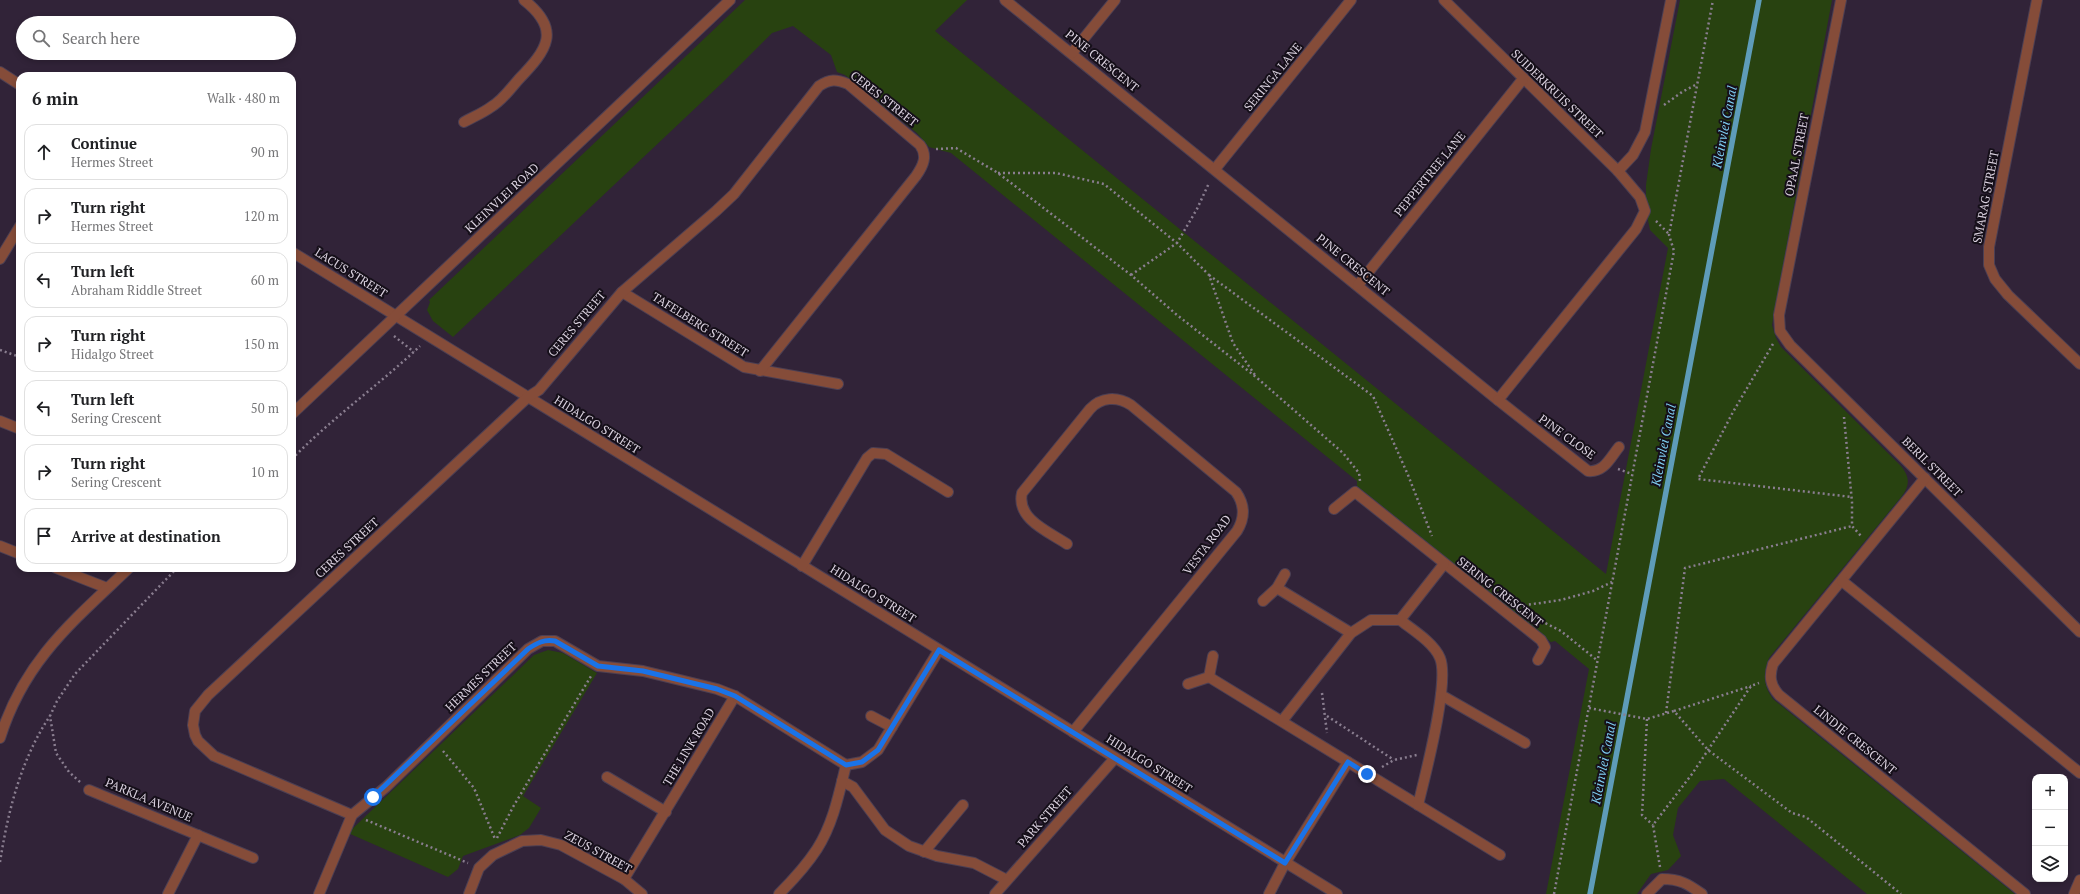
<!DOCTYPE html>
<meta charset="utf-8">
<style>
:root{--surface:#fff;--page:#f6f6f6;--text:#202124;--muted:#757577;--line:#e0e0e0}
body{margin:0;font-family:"PT Serif",serif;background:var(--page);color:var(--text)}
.controls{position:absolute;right:12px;bottom:12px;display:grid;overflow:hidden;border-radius:8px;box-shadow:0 2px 6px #0003}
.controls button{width:36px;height:36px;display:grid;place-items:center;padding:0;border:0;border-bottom:1px solid var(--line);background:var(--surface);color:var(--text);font:20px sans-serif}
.stop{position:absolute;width:12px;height:12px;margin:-9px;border:3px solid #1a73e8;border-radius:50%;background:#fff}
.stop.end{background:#1a73e8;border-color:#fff;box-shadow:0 1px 4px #0008}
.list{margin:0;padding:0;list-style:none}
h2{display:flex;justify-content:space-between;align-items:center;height:52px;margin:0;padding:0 16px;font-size:17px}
h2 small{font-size:13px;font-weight:400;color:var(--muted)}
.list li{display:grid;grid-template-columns:26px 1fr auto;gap:12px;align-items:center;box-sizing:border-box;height:56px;margin:0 8px 8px;padding:0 8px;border:1px solid var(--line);border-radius:12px}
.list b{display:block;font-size:15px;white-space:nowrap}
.list p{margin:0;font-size:13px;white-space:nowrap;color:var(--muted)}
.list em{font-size:13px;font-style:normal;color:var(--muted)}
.icon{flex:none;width:22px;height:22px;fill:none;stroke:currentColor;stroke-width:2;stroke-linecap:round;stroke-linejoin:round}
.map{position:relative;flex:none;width:2080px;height:894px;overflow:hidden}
.search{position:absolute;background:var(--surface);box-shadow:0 2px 6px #0003;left:16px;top:16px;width:280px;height:44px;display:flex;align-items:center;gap:10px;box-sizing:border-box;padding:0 14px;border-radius:22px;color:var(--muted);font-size:15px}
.panel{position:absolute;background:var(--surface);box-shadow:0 2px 6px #0003;left:16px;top:72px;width:280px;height:500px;border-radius:12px}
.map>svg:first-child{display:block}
.green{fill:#284210}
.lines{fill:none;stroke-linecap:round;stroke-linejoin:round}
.stream{stroke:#5e9cb9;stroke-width:5.5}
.minor-casing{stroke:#4c3f53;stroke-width:12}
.path{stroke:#8a7e90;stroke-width:2.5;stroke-dasharray:2 3;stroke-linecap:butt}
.minor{stroke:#854c39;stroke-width:10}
.route{stroke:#1a73e8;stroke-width:5}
.labels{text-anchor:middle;stroke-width:4;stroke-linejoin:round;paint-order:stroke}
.street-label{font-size:12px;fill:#dad1df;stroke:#150f19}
.water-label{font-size:13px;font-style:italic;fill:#7fcef2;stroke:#150f19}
</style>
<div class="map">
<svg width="2080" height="894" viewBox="0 0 2080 894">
<rect width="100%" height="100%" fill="#312338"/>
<g class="green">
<path d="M745,0h222l-32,31 671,543 62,-326 -18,-18 -4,-20v-25l5,-36 29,-149h152l-60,325 4,13 5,9 119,118c9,10 11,19 2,31l-133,162c-6,16 -6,27 4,41l242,195h-148l-143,-115 -24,2 -22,27 -5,27 8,21 -13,14 -17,4 -14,20h-91l43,-225 -34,-28 -4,1 -102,-79 -1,-4 -91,-73v-5l-406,-328 -22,-6 -12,-14 -72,-58 -8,-3 -6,-17 -38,-29 -21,7 -50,50 -269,254 -20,-16 -6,-11 3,-8 -1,-2z"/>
<polygon points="548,650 563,653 597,673 523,796 541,808 529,828 520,835 463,856 458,869 448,877 348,833 534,655"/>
</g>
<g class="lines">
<polyline class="stream" points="1590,894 1759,0"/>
<defs>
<g id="minor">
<polyline points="1005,0 1498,400 1636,229 1645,211 1640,197 1618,171 1444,0"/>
<polyline points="1841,0 1779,315 1780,331 1790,345 2080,632"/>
<polyline points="2037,0 1989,247 1989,265 1995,279 2008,295 2080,364"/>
<polyline points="1072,53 1115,0"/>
<polyline points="0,72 20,85"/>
<path d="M464,122c9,-5 19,-9 27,-15 11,-6 20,-19 28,-28 28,-29 43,-49 5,-79"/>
<polyline points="1215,169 1351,0"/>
<polyline points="1618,171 1633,155 1645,132 1671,0"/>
<polyline points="292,252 1337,894"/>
<polyline points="0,259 20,226"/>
<polyline points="1358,285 1523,79"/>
<polyline points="622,292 744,367 838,384"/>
<path d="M1498,400l90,71c16,2 22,-13 31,-24"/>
<polyline points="292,414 730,0"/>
<polyline points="0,421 20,429"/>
<path d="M1925,478l-152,186c-4,12 -3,21 6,31l246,199"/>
<polyline points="1334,509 1355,492 1541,640 1545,647 1538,660"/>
<path d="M1067,544c-18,-12 -51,-25 -45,-51l68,-84c11,-12 27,-13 41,-4l105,87c9,13 9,26 1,39l-164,201"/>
<polyline points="0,546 20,554"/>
<polyline points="802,566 867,458 873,453 886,454 948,492"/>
<polyline points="56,568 107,588"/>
<polyline points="1842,581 2080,773"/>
<polyline points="1277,588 1351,633"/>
<polyline points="1263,601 1277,588 1285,574"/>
<polyline points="1400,620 1444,564"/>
<polyline points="1209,677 1500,855"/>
<polyline points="1188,684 1209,677 1213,656"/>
<polyline points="1441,695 1525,743"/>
<polyline points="871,716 892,727"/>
<path d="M1282,721l69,-88 20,-13h29c13,10 34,23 40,38 10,24 -15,118 -22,147"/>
<path d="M0,738c24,-77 72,-116 129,-170"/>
<polyline points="846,765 862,762 878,750 939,650"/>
<polyline points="607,777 666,812"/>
<polyline points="842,781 853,787 885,830 909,846 937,856 974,863 1007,880"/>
<polyline points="89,790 253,858"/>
<path d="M352,815l-138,-59 -16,-15 -3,-6 -2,-10 2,-14 13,-16 320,-298 11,-7 83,-98 94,-81 18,-17 85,-108c11,-7 17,-7 29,-2l72,61c8,11 3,21 -4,31l-156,195"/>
<polyline points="924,852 963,805"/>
<polyline points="624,879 735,696"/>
<polyline points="168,894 198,835"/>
<polyline points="319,894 352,815 386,787 528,649 542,641 555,641 598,666 643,671 717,689 735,696 846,765"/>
<polyline points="469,894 479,868 493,855 522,841 541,840 561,845 624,879 642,894"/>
<path d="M779,894c14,-14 27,-28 38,-45 16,-25 22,-55 29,-84"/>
<polyline points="995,894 1115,758"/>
<polyline points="1269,894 1285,863 1348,762"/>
<path d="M1647,894l15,-15c18,0 26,5 40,15"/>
<polyline points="2074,894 2080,880"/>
</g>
</defs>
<use href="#minor" class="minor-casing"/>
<g class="path">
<polyline points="1664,105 1682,92 1697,84"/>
<polyline points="936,149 956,148 998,173 1131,275 1177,315 1256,377 1343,453 1359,473 1360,481"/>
<polyline points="998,173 1056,173 1104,184 1177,243 1209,275 1233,343 1255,375"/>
<polyline points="1656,221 1669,234"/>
<polyline points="1131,275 1177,243 1197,209 1209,183"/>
<polyline points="1209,275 1373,396 1408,475 1432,536"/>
<polyline points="394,336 414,352"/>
<polyline points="1773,344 1733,412 1698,479 1852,497"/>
<polyline points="0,350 20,357"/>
<polyline points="1844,417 1852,502 1852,526 1861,536"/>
<path d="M292,459c40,-41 87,-74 128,-113"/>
<polyline points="1618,469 1632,474"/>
<polyline points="1519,606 1561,600 1593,591 1612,582"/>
<polyline points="1541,621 1561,631 1598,661"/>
<polyline points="1322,693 1327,733"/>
<polyline points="1589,708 1647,719 1674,711 1708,750 1792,813 1806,817 1901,894"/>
<polyline points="1674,711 1751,686"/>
<polyline points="1666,713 1685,568 1852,526"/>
<polyline points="1327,716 1394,760"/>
<polyline points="1647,719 1642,815 1653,825"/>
<polyline points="443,751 474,788 495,839"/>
<polyline points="1382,767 1394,760 1417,755"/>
<polyline points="80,782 69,772 56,753 50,716 57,701 75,674 177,568"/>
<polyline points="366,820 468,863"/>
<polyline points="497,838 513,807 591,676"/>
<path d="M0,862c8,-51 21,-103 50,-146"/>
<polyline points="1660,867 1653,825 1692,774 1751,686 1759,683"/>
<polyline points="1554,894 1674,251 1669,235 1713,0"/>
</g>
<use href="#minor" class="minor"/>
</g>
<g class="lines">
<path class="route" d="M373,797l155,-148c9,-6 16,-10 27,-8l43,25 45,5 74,18 18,7 111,69 16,-3 16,-12 61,-100 346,213 63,-101 19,12"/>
</g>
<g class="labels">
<g class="street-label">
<text transform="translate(1102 61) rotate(39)" y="4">PINE CRESCENT</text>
<text transform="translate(1273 77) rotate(-51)" y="4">SERINGA LANE</text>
<text transform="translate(1557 94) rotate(44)" y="4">SUIDERKRUIS STREET</text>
<text transform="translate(884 99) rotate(38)" y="4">CERES STREET</text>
<text transform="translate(1797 155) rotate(-79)" y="4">OPAAL STREET</text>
<text transform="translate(1430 174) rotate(-51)" y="4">PEPPERTREE LANE</text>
<text transform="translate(1986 197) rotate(-79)" y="4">SMARAG STREET</text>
<text transform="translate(502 198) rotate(-43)" y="4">KLEINVLEI ROAD</text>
<text transform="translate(1353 265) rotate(39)" y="4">PINE CRESCENT</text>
<text transform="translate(351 273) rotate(32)" y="4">LACUS STREET</text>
<text transform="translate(577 324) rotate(-50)" y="4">CERES STREET</text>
<text transform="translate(700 325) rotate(32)" y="4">TAFELBERG STREET</text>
<text transform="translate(597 425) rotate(32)" y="4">HIDALGO STREET</text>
<text transform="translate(1567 437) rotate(36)" y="4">PINE CLOSE</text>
<text transform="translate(1932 467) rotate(45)" y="4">BERIL STREET</text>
<text transform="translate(1207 545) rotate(-53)" y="4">VESTA ROAD</text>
<text transform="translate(347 548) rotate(-43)" y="4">CERES STREET</text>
<text transform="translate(1500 592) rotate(38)" y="4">SERING CRESCENT</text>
<text transform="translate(873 594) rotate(32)" y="4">HIDALGO STREET</text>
<text transform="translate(481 677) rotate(-44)" y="4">HERMES STREET</text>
<text transform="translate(1855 740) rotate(39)" y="4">LINDIE CRESCENT</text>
<text transform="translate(689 747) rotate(-59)" y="4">THE LINK ROAD</text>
<text transform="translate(1149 764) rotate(32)" y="4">HIDALGO STREET</text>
<text transform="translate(149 800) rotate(23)" y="4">PARKLA AVENUE</text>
<text transform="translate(1045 817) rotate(-49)" y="4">PARK STREET</text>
<text transform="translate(598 852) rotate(29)" y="4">ZEUS STREET</text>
</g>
<g class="water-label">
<text transform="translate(1724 127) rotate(-79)" y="5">Kleinvlei Canal</text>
<text transform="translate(1663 445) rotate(-79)" y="5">Kleinvlei Canal</text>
<text transform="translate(1603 763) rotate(-79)" y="5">Kleinvlei Canal</text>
</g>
</g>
</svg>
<div class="controls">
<button>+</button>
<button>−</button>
<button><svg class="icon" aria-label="layers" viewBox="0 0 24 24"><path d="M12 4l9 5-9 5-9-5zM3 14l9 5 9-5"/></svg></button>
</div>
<div class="stop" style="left:373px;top:797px"></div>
<div class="stop end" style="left:1367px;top:774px"></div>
<div class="search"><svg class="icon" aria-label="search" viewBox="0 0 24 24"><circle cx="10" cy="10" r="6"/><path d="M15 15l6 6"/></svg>Search here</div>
<section class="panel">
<h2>6 min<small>Walk · 480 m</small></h2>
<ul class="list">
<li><svg class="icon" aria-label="ahead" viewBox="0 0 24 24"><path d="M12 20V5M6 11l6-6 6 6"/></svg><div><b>Continue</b><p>Hermes Street</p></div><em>90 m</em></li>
<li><svg class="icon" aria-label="right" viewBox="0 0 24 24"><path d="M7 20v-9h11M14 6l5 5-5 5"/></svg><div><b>Turn right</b><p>Hermes Street</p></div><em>120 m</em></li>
<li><svg class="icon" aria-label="left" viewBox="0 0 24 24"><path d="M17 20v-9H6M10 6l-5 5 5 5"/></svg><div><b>Turn left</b><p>Abraham Riddle Street</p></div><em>60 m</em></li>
<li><svg class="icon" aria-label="right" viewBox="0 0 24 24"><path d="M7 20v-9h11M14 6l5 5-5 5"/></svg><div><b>Turn right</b><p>Hidalgo Street</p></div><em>150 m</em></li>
<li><svg class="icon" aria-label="left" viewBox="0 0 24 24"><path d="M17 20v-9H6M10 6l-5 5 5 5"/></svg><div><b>Turn left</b><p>Sering Crescent</p></div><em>50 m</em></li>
<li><svg class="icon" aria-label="right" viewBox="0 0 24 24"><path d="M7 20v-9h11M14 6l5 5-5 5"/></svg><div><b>Turn right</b><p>Sering Crescent</p></div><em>10 m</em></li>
<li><svg class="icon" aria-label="arrive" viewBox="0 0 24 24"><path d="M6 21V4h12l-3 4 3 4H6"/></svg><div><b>Arrive at destination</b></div></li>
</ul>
</section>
</div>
